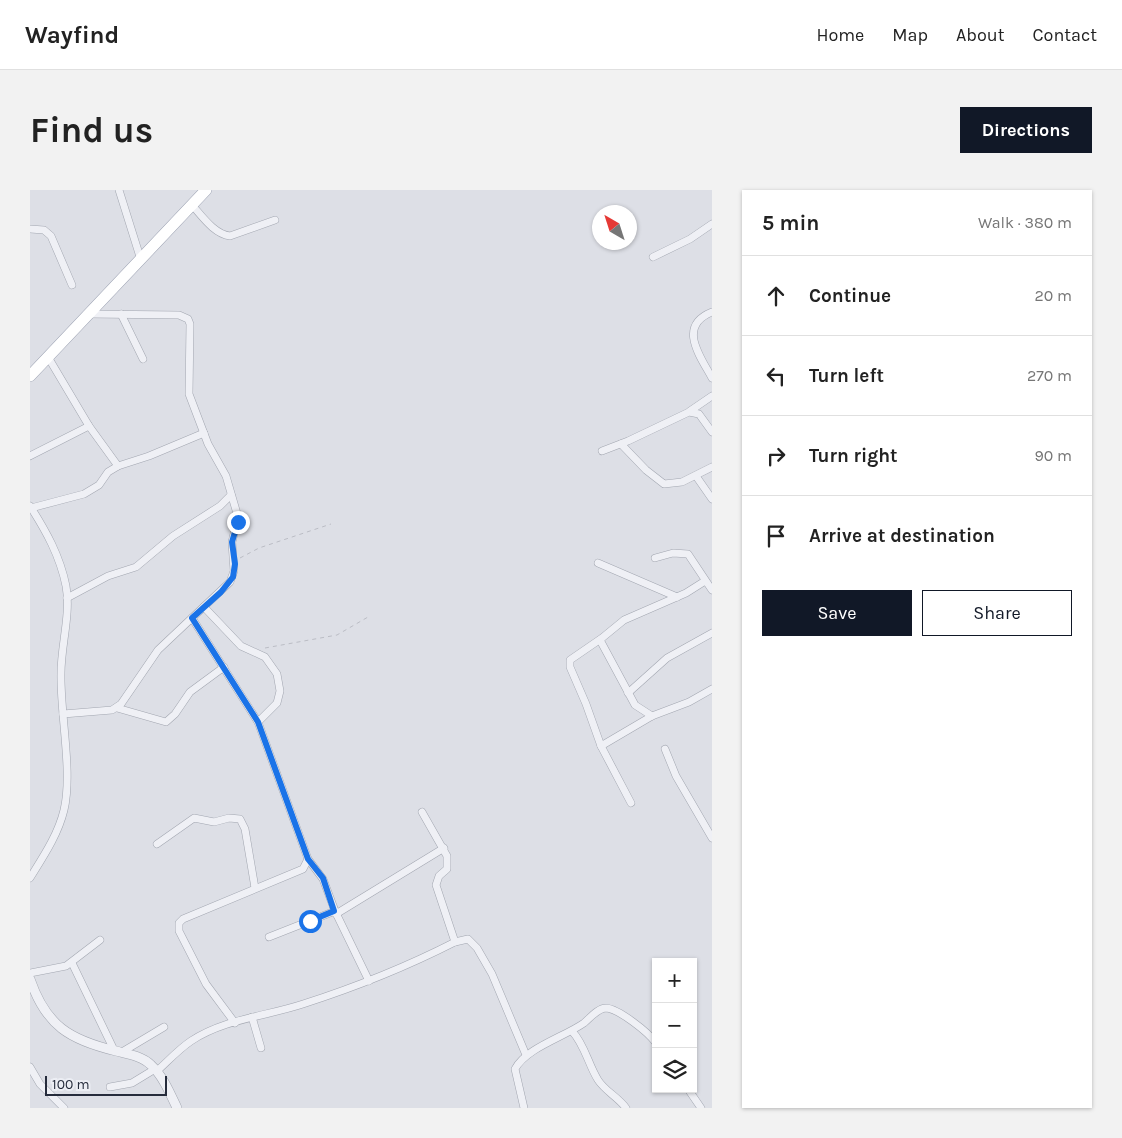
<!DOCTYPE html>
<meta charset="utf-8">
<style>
:root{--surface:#fff;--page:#f2f2f2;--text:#222;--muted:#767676;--line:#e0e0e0;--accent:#111827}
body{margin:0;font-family:Karla,sans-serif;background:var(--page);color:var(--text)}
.controls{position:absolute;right:15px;bottom:15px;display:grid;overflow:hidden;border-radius:0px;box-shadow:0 1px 4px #0004}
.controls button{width:45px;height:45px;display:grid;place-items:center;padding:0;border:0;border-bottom:1px solid var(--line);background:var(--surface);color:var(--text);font:25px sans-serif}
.compass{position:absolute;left:562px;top:15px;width:45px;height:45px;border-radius:50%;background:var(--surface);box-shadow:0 1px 4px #0004;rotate:321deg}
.scale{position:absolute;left:15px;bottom:12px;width:122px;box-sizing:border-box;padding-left:5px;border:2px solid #262c3c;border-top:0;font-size:14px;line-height:18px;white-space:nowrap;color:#262c3c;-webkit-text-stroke:4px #eceef4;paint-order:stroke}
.stop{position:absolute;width:15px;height:15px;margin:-11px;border:4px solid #1a73e8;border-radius:50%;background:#fff}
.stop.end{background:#1a73e8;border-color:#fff;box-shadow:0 1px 5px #0008}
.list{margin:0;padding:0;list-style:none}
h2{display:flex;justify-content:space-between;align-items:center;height:65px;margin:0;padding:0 20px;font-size:21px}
h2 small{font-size:16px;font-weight:400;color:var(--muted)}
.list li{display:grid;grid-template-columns:32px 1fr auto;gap:15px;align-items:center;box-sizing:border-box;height:80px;padding:0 20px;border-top:1px solid var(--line)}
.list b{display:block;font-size:19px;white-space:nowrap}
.list em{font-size:16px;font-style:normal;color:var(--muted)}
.actions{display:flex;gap:10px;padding:15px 20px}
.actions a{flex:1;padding:11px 0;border:1px solid var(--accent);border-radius:0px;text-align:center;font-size:18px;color:var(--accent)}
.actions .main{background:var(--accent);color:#fff}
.icon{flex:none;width:28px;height:28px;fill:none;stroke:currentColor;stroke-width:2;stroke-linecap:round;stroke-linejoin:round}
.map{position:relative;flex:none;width:682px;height:918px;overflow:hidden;border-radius:0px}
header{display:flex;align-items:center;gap:30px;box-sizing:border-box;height:70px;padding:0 25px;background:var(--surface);border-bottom:1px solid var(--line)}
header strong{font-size:24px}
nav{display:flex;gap:28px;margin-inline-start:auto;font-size:18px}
.intro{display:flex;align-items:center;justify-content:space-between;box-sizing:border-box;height:120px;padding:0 30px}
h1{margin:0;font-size:35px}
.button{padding:12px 22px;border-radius:0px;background:var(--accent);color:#fff;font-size:18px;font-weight:700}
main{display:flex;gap:30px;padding:0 30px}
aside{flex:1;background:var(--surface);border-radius:0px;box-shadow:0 1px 4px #0004}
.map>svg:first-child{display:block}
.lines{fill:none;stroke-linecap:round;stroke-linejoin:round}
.minor-casing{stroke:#a2a6b0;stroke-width:8}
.tertiary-casing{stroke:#a2a6b0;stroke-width:10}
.primary-casing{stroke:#9ca2b2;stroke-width:12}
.path{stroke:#bbbdc5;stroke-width:1;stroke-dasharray:4 4;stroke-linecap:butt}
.minor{stroke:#eff0f5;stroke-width:7}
.tertiary{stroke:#eff0f5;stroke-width:9}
.primary{stroke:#fff;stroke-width:11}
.route{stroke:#1a73e8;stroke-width:6}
</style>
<header>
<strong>Wayfind</strong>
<nav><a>Home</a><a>Map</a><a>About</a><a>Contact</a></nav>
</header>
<div class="intro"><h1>Find us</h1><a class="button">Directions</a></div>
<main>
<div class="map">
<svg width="682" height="918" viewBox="0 0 682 918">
<rect width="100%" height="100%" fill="#dddfe6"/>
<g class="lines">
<defs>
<g id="minor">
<polyline points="89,0 111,70"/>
<path d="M162,15c10,11 22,29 38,31l45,-16"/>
<polyline points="0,39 14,40 21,46 42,95"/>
<polyline points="623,67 660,49 682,34"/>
<path d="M682,122c-35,14 -12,44 0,66"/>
<polyline points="91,124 113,169"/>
<polyline points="18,167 59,236 88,276"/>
<polyline points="660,221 682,206"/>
<polyline points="591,254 616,280 634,294 652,292 682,277"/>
<polyline points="572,261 598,251 659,222 669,224 682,242"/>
<polyline points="0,266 59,236"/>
<polyline points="666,286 682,309"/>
<path d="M0,316c16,25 30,50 36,80 5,28 -5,59 -5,87 -1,41 12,99 3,137 -6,25 -21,47 -34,68"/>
<polyline points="1,318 54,304 69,295 78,282 88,276 119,266 174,243"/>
<polyline points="625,368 643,363 658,364 682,400"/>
<polyline points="568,373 647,407"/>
<polyline points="37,408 78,386 106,377 143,346 190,316 201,305"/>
<polyline points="174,417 211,456 235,467 247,484 250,501 247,513 228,532"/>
<polyline points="162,428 228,532 278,669 273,679 153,729 149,733 149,741 176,794 205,833"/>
<polyline points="570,450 605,515 622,526"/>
<polyline points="598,503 637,468 682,443"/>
<polyline points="87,518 136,532 145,524 160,502 194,477"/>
<polyline points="33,524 82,520 91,514 128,460 200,392 204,381 202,352 208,327 196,286 178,254 159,204 160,134 158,129 149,125 59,124"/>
<polyline points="571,556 622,526 659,512 682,499"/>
<polyline points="635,559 646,586 682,648"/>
<polyline points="601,613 571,556 556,514 540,477 540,470 572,448 594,430 656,403 675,391"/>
<polyline points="392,622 417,666 417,679 409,686 406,695 425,752"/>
<polyline points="127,654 164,628 184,632 199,628 210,629 215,639 225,698"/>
<polyline points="278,669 293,689 305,721 339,791"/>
<polyline points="306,724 414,658"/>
<polyline points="239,747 305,721"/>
<polyline points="42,773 84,860"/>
<polyline points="0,783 36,776 70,750"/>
<polyline points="222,827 231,858"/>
<path d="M542,841c13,14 16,33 26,49 7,11 20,17 28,28"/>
<polyline points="92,862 134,837"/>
<polyline points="0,877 10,894 34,918"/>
<path d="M127,881c11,-10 22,-22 34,-30 33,-22 76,-25 112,-37 53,-17 103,-37 152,-62l13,-3 9,9 15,26 34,81"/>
<polyline points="80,897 102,893 125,879"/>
<polyline points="658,899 671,918"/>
<path d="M494,918l-9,-39c11,-21 49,-32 69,-46 6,-5 14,-15 22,-15 13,1 42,24 50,35"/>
</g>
<path id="tertiary" d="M0,789c16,47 40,61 86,72 12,3 26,5 35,14 12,11 19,28 26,43"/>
<polyline id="primary" points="0,186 176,0"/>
</defs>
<use href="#minor" class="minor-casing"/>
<use href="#tertiary" class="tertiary-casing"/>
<use href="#primary" class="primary-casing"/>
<g class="path">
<polyline points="210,368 229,358 301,334"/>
<polyline points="235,458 307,445 338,427"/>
</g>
<use href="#minor" class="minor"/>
<use href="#tertiary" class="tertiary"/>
<use href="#primary" class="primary"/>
</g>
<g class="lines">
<polyline class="route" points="208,332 202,352 205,374 203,387 191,402 162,428 228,532 278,669 293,688 304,721 280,731"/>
</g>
</svg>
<div class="controls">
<button>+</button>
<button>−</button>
<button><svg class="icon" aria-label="layers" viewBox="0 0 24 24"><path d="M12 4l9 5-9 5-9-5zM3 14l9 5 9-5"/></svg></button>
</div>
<svg class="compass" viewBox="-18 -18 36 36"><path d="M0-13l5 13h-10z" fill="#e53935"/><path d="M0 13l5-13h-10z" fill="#767676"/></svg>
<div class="scale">100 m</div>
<div class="stop" style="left:280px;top:731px"></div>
<div class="stop end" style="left:208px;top:332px"></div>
</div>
<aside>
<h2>5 min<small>Walk · 380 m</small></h2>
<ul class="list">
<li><svg class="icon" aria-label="ahead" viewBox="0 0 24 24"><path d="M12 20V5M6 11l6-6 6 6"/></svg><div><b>Continue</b></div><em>20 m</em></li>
<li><svg class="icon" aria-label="left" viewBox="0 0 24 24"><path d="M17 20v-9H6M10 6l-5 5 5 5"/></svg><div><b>Turn left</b></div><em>270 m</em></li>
<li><svg class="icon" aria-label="right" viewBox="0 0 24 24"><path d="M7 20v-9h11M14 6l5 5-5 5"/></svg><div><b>Turn right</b></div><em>90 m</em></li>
<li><svg class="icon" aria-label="arrive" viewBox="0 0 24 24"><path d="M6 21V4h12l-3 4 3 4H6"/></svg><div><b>Arrive at destination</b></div></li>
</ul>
<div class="actions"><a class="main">Save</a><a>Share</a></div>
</aside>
</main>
